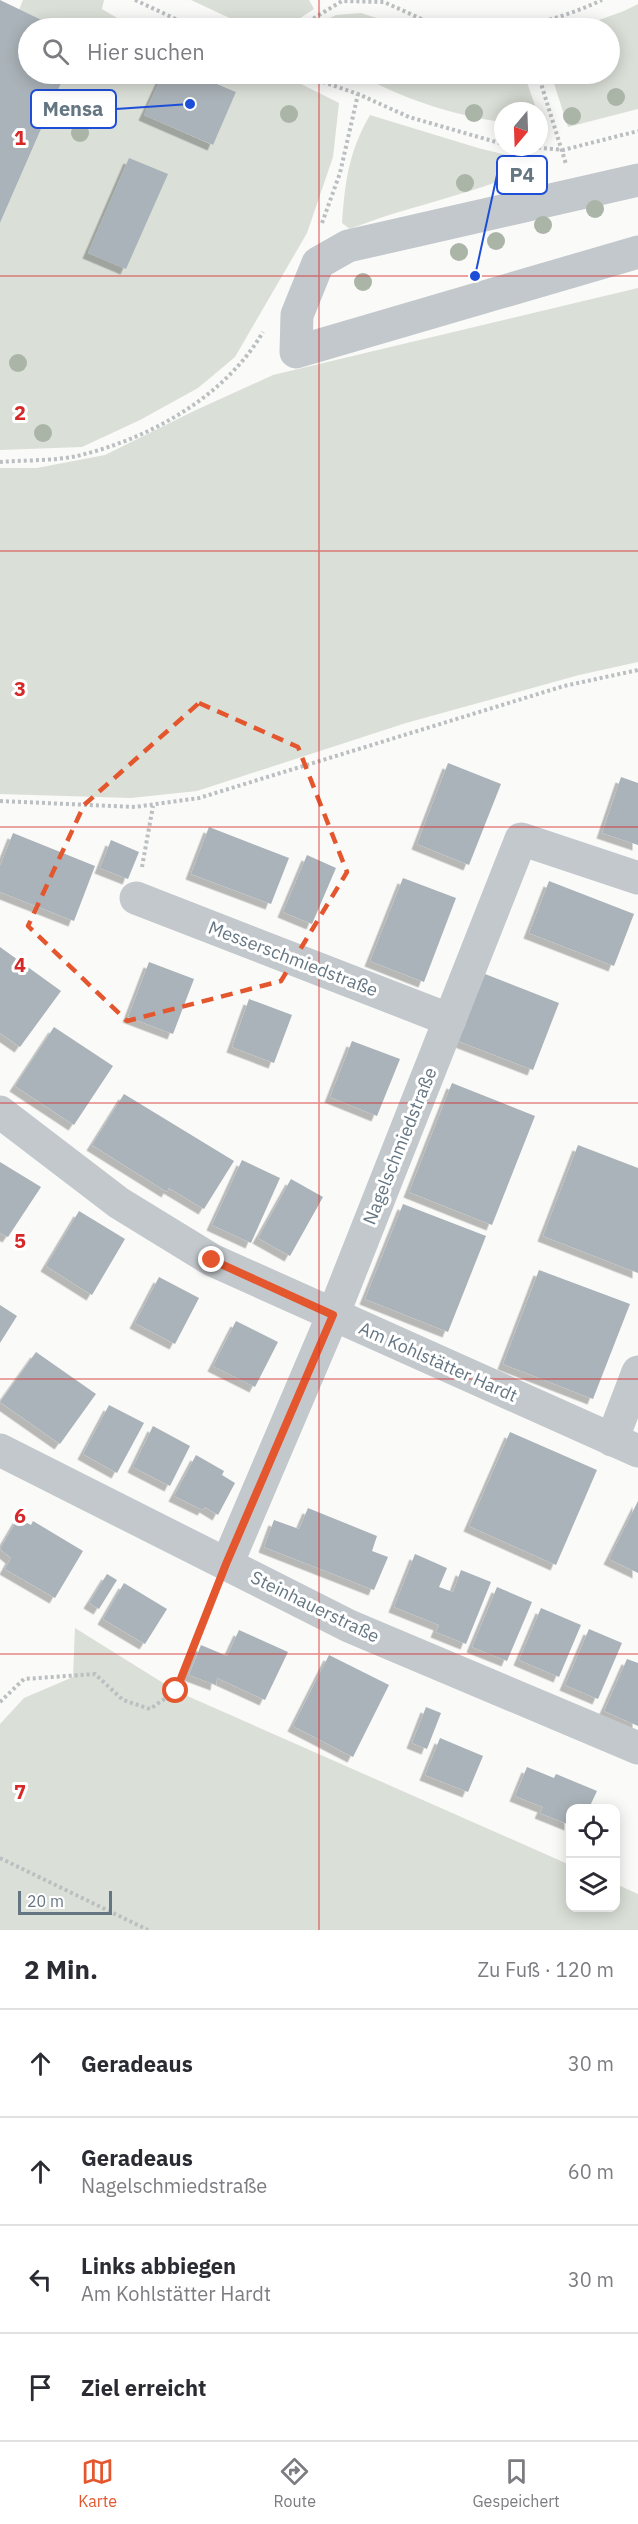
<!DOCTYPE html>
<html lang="de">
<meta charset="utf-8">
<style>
:root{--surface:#fff;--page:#f7f7f7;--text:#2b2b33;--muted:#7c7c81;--line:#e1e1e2;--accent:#e4572e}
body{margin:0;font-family:"IBM Plex Sans",sans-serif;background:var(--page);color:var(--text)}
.controls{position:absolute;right:18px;bottom:18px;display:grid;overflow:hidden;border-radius:12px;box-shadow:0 3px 15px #0003}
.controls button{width:54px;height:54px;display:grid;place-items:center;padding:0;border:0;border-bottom:2px solid var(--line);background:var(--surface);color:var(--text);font:30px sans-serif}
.compass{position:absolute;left:494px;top:102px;width:54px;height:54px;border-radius:50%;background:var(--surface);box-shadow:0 3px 15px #0003;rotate:199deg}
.scale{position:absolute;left:18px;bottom:15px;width:94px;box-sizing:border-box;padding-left:6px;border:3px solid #657683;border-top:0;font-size:16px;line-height:21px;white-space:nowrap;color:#657683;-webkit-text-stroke:4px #fff;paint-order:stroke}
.stop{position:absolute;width:18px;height:18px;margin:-14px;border:4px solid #e4572e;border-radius:50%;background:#fff}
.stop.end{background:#e4572e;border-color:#fff;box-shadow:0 2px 6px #0008}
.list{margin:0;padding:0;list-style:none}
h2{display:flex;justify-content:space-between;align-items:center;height:78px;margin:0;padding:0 24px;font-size:26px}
h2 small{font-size:20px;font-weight:400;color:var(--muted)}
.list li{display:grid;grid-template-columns:39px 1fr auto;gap:18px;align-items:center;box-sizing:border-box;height:108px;padding:0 24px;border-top:2px solid var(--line)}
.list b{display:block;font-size:22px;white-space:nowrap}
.list p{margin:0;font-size:20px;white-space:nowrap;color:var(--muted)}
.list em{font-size:20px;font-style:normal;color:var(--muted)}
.icon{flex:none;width:33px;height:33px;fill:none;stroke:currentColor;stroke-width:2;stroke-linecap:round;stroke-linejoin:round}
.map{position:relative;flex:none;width:638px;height:1930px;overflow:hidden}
.search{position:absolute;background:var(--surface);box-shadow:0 3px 15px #0003;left:18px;right:18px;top:18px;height:66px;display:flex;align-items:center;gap:15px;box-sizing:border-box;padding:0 21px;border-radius:33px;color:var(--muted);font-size:22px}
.sheet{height:510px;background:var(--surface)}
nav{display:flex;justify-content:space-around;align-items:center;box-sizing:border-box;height:84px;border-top:2px solid var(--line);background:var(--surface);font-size:16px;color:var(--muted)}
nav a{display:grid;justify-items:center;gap:3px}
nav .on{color:var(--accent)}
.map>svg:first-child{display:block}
.green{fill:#dadfd7}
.building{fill:#aab3b9;filter:url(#shadow)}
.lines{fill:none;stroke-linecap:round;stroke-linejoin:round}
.path{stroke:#bbbfc2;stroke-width:4;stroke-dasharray:3 3;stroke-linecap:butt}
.minor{stroke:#c3c8cc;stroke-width:33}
.tree{fill:#aab4a7}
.route{stroke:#e4572e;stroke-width:8}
.marked{fill:none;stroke:#e4572e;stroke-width:4.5;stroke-dasharray:12 8;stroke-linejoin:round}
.grid{fill:none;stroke:#d62828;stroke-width:1.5;stroke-opacity:0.55}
.labels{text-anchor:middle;stroke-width:6;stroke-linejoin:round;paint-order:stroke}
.street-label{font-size:18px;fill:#657683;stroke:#fff}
.grid-label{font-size:20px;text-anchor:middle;font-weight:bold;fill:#d62828;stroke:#fff;stroke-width:6;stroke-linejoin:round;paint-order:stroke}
.leader{fill:none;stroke:#1d4ed8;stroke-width:2}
.callout-dot{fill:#1d4ed8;stroke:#fff;stroke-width:2}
.callout{fill:#fff;stroke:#1d4ed8;stroke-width:2}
.callout-label{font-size:20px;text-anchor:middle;font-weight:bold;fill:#657683}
</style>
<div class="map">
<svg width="638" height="1930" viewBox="0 0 638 1930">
<defs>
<filter id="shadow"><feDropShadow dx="-5.5" dy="5.5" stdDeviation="0" flood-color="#0004"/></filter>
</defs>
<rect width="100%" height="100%" fill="#fafaf8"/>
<g class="green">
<polygon points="23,0 104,0 102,9 134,28 58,28 19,10"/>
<polygon points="191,0 309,0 314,9 285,28 251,28"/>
<polygon points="638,4 638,109 568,127 551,74 610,74 610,28 577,28 624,11"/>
<polygon points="361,13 408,28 310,28 336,15"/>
<polygon points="65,74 163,74 145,115 212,145 236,92 203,77 204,74 281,74 339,103 333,157 307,233 235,357 198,388 140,420 82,447 0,450 0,223"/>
<path d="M358,74h166l13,37h-34v11c-49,-6 -102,-24 -145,-48z"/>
<path d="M370,115l108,33 54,13 4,6c-11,7 -22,8 -34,13 -50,19 -103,29 -152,49l-8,-6c3,-42 7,-72 28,-108z"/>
<polygon points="638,288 638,662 579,675 406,723 197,791 131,798 0,794 0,468 37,468 105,455 196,410 273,375"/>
<polygon points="75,1628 176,1691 570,1865 570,1908 616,1908 616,1884 638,1894 638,1930 0,1930 0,1724 24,1698 73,1677"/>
</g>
<g class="building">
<polygon points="0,0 58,28 28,28 28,74 65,74 0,223"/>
<polygon points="163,74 194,74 236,92 213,145 144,115"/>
<polygon points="129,158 168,174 126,269 88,253"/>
<polygon points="448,763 501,784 469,865 417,844"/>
<polygon points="621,777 638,783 638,845 602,833"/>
<polygon points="209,827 289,858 271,904 191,874"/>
<polygon points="13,833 95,866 74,921 0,892 0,866"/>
<polygon points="111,840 139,852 128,879 100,868"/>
<polygon points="307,855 336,868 312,924 283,912"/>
<polygon points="403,878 456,898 424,982 370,961"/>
<polygon points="549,881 634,914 614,966 529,933"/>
<polygon points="0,947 61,991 20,1047 0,1033"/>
<polygon points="149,962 194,979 173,1034 128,1017"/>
<polygon points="485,974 559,1003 533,1070 458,1041"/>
<polygon points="249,999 292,1015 274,1063 232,1047"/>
<polygon points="54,1027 113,1066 74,1125 15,1086"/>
<polygon points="352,1041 400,1059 377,1116 330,1097"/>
<polygon points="452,1083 535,1116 492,1225 409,1192"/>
<polygon points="124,1094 234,1161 204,1209 169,1188 167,1192 92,1145"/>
<polygon points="578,1145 638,1168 638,1273 543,1236"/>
<polygon points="242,1160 280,1178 251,1243 212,1225"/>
<polygon points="0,1162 41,1187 8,1237 0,1233"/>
<polygon points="291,1179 323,1197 290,1256 258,1238"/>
<polygon points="403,1204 486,1236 448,1332 365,1299"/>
<polygon points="79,1211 125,1239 92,1295 46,1266"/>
<polygon points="539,1270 630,1304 593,1399 503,1364"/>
<polygon points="159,1277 199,1298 175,1344 135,1323"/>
<polygon points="0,1305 17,1316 0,1343"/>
<polygon points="236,1321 278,1342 255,1387 213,1366"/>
<polygon points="36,1352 96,1394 60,1444 0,1402"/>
<polygon points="109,1405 144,1423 117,1473 83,1454"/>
<polygon points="153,1426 190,1446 170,1486 133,1467"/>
<polygon points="510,1432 597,1470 556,1565 469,1526"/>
<polygon points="196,1455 224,1471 222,1475 235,1483 218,1515 205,1507 203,1510 174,1496"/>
<polygon points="638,1501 638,1573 609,1559"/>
<polygon points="308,1508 377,1536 372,1551 388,1557 374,1590 264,1547 274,1520 299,1529"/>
<polygon points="18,1518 31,1525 33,1521 83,1551 55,1598 5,1569 11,1558 0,1549"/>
<polygon points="415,1554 447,1568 439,1587 453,1592 461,1570 491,1582 466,1644 436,1632 439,1625 394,1607"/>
<polygon points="107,1574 117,1580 99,1609 89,1603"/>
<polygon points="124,1583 167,1609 145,1644 103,1619"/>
<polygon points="497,1587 532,1602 507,1661 472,1647"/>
<polygon points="541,1608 581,1625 559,1677 519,1660"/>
<polygon points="589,1629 622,1643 598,1699 565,1685"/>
<polygon points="239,1630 288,1652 265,1700 217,1678 216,1685 189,1675 201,1645 227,1656"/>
<polygon points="329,1655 389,1685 353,1757 293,1726"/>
<polygon points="627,1659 638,1663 638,1726 604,1711"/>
<polygon points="426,1707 441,1713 427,1749 412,1743"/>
<polygon points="440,1738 483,1756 468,1792 425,1775"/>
<polygon points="527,1767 554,1778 556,1774 597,1791 589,1808 570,1808 570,1825 540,1813 543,1807 515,1796"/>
</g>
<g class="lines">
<g class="path">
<polyline points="135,0 195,28"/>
<polyline points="298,28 342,1 384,2 428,22 452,28"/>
<path d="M502,28c35,-3 68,-13 100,-28"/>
<polyline points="300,74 358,94 409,117 503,144"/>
<polyline points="538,74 566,164"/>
<polyline points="532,147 563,150 638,131"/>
<polyline points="322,223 340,173 358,94"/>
<path d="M0,462c25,-2 53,-1 77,-6 72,-17 148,-59 186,-124"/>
<polyline points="0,801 135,807 199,798 564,686 638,670"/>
<polyline points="142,867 153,806"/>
<polyline points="0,1702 24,1679 95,1674 123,1700 150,1709 176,1691 215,1593"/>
<polyline points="0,1858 148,1930"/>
</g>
<g class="minor">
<polyline points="638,180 348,246 318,263 297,315 296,352 638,252"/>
<polyline points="136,898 450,1020"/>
<polyline points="0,1112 119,1203 212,1260 638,1451"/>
<polyline points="612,1440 638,1372"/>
<polyline points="0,1450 349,1626 638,1748"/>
<polyline points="227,1564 333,1315 521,839 638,878"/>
</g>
</g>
<g class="tree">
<circle cx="616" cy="97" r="9"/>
<circle cx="474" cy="113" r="9"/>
<circle cx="289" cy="114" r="9"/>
<circle cx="572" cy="116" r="9"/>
<circle cx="80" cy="133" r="9"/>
<circle cx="465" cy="183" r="9"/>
<circle cx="595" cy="209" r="9"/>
<circle cx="543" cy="225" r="9"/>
<circle cx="496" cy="241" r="9"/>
<circle cx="459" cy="252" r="9"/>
<circle cx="363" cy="282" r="9"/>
<circle cx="18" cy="363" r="9"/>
<circle cx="43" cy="433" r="9"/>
</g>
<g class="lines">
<polyline class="route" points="176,1691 226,1564 333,1315 212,1260"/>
</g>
<path class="marked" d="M199,703l99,44 49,125 -66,109 -154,40 -99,-95 56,-121z"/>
<path class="grid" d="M319,0v28M319,74v1856M0,276h638M0,551h638M0,827h638M0,1103h638M0,1379h638M0,1654h638"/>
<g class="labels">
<g class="street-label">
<text transform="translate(293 959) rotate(21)" y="6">Messerschmiedstraße</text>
<text transform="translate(400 1146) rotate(-68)" y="6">Nagelschmiedstraße</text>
<text transform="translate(438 1362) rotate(24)" y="6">Am Kohlstätter Hardt</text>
<text transform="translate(315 1607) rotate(26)" y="6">Steinhauerstraße</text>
</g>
</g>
<g class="grid-label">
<text x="20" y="145">1</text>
<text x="20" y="420">2</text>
<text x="20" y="696">3</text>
<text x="20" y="972">4</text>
<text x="20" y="1248">5</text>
<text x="20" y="1523">6</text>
<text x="20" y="1799">7</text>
</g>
<path class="leader" d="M190 104L116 109M475 276L497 175"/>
<g class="callout-dot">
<circle cx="190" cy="104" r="6"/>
<circle cx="475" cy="276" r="6"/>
</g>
<g class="callout">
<rect x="31" y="90" width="85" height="38" rx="6"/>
<rect x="497" y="156" width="50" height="38" rx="6"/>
</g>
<g class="callout-label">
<text x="73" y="116">Mensa</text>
<text x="522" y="182">P4</text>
</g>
</svg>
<div class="controls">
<button><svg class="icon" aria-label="locate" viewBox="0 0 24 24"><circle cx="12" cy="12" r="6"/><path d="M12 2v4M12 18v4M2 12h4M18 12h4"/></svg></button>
<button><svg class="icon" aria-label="layers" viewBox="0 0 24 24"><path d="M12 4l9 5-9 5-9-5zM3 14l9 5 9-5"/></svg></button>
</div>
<svg class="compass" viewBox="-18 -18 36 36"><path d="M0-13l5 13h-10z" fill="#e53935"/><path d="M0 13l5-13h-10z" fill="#7c7c81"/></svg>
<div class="scale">20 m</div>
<div class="stop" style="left:176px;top:1691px"></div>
<div class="stop end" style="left:212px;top:1260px"></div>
<div class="search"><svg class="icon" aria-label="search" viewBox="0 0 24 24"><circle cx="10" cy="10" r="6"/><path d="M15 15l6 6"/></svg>Hier suchen</div>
</div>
<section class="sheet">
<h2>2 Min.<small>Zu Fuß · 120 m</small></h2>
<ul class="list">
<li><svg class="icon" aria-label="ahead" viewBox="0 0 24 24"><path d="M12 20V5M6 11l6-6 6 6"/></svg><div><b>Geradeaus</b></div><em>30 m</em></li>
<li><svg class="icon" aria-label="ahead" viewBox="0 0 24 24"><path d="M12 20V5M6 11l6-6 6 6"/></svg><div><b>Geradeaus</b><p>Nagelschmiedstraße</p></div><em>60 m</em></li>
<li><svg class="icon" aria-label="left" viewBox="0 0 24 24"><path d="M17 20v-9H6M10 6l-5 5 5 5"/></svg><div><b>Links abbiegen</b><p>Am Kohlstätter Hardt</p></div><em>30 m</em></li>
<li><svg class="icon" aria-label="arrive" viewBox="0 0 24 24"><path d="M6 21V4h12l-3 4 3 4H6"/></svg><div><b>Ziel erreicht</b></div></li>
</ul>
</section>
<nav>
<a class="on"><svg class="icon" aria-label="map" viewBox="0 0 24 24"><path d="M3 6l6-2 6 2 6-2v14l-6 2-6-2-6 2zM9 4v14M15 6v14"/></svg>Karte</a>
<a><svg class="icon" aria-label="directions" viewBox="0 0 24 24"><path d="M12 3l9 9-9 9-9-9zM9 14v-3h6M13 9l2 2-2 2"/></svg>Route</a>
<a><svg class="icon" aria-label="saved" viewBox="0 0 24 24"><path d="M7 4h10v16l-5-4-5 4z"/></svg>Gespeichert</a>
</nav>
